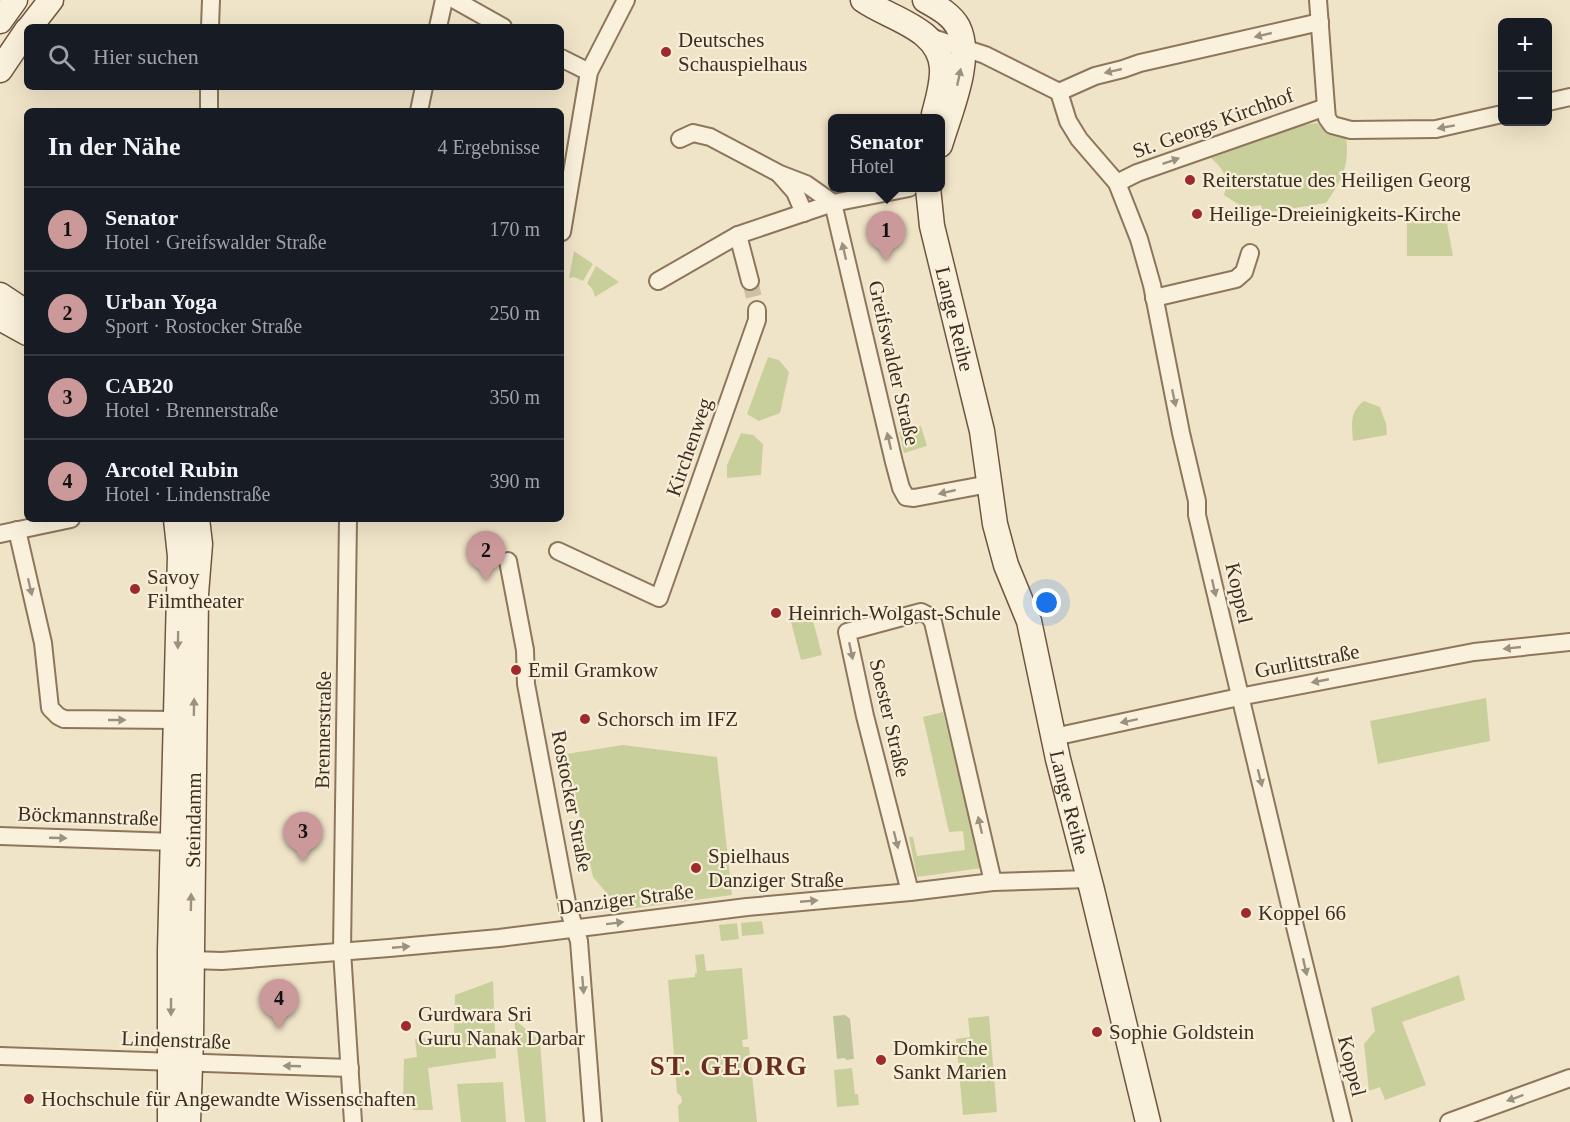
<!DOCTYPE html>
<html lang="de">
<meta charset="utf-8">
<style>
:root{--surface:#171b24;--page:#242831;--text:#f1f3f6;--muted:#9ea1a6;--line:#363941;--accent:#cc999b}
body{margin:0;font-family:"Times New Roman",serif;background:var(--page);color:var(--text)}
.controls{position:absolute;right:18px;top:18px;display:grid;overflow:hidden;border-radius:9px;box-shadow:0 6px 24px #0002}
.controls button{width:54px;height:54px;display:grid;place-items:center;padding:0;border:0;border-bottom:2px solid var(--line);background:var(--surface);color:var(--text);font:30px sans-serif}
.you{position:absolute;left:1047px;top:603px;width:21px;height:21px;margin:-15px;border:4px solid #fff;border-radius:50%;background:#1a73e8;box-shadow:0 0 0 9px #1a73e833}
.badge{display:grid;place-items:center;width:39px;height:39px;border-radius:50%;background:var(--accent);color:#111;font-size:20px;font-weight:700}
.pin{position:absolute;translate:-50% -50px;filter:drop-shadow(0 2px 3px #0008)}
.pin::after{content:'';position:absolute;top:32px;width:21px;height:18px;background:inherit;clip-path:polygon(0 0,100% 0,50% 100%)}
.popup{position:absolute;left:828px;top:114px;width:117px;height:78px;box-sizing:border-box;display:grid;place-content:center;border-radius:9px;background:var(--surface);filter:drop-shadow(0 2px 4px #0005);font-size:20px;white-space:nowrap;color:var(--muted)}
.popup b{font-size:22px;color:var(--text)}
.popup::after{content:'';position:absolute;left:50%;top:100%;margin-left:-12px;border:12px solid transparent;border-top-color:var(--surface)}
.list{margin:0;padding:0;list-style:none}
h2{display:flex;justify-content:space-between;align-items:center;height:78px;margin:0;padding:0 24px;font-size:26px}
h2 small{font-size:20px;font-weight:400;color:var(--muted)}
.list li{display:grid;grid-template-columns:39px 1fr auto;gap:18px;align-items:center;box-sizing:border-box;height:84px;padding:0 24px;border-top:2px solid var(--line)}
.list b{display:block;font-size:22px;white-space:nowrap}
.list p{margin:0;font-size:20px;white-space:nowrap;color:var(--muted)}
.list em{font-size:20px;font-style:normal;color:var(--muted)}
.icon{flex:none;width:33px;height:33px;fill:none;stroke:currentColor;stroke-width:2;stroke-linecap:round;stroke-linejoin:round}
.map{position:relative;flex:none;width:1570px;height:1122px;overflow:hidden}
.search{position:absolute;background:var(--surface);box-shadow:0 6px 24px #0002;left:24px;top:24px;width:540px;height:66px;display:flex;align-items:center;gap:15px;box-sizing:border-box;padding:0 21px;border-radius:9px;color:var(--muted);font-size:22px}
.panel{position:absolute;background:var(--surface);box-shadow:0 6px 24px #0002;left:24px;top:108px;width:540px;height:414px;border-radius:9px}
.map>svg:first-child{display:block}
.green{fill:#c9cf9b}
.cemetery{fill:#bfc49a}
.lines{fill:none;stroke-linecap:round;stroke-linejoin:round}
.street-tunnel{stroke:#ccc0a6;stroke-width:16;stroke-dasharray:16 8;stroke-linecap:butt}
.street-casing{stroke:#8d765c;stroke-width:20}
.secondary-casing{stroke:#6f573f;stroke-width:27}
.street{stroke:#faf1dc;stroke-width:16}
.secondary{stroke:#faf1dc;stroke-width:24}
.oneway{fill:#9c907e}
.poi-dot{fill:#9e2a2b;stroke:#f7eed8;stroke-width:2}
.labels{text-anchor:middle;stroke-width:4.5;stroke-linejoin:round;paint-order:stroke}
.poi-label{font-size:21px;fill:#3d2e20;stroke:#f7eed8;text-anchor:start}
.street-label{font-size:21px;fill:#3d2e20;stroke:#f7eed8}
.district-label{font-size:27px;font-weight:bold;letter-spacing:1.5px;fill:#6b2e1e;stroke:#f7eed8}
</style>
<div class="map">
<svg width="1570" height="1122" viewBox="0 0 1570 1122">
<rect width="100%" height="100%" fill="#f0e4c8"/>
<g class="green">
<path d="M1317,123l14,12 15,2c4,29 -4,43 -20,66l-63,10 -2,-8 -17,3 -20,-13c6,-17 -1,-26 -13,-37l60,-22 9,-7z"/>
<polygon points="1407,218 1446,218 1453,256 1407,256"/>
<polygon points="574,251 593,264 583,281 574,277 569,278"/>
<polygon points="596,266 619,282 595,297 593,290 587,283"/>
<polygon points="768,357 779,360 789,372 780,413 759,421 747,414"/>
<path d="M1364,401l16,6 6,17 1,11 -34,6c-1,-17 -4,-29 11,-40z"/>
<polygon points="921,426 927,446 904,453 899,432"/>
<polygon points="741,433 753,435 763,444 761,475 727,478 727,465"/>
<polygon points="811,613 822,655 801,660 790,618"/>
<polygon points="1486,698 1490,741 1378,764 1370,721"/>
<polygon points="943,712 982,868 917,877 909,837 913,837 917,856 965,850 963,831 949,832 923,717"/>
<polygon points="623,745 717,757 732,895 621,910 593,877 566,754"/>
<polygon points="762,921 764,934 742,936 741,923"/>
<polygon points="737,923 739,939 721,941 719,925"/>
<polygon points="704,954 706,971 742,968 748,1039 742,1040 743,1047 749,1047 757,1122 679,1122 678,1106 682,1102 681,1096 677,1093 668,980 695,977 695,973 697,973 695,955"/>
<polygon points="1459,975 1465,1000 1402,1022 1426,1085 1385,1100 1380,1087 1369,1091 1364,1044 1375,1031 1371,1008"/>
<polygon points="493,981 496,1058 428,1068 433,1110 414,1110 403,1099 404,1059 417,1057 415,1039 454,1035 455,995"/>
<polygon points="989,1016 997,1112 963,1115 956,1039 970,1037 968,1018"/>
<polygon points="514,1019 540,1041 546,1122 525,1122"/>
<polygon points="852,1068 855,1094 858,1094 859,1105 837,1107 834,1070"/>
<polygon points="503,1082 506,1122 461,1122 457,1084"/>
</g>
<polygon class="cemetery" points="845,1015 850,1019 854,1059 846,1060 845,1058 837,1059 833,1016"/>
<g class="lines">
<polyline class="street-tunnel" points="750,281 757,310"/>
<defs>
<g id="street">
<polyline points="455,0 503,27"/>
<polyline points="1318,0 1326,107 1327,118 1332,125 1351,130 1436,129 1502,114"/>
<polyline points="210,27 211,0"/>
<polyline points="438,27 444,0"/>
<polyline points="927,36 985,55 1059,92"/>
<polyline points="561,58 589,72"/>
<path d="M1059,92l9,29 11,18 38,44 22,56 13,46 29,148 16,68v14c47,202 96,405 146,607"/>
<polyline points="1059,92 1095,76 1123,69 1140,63 1320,22"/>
<polyline points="1548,102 1570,97"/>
<polyline points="209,111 209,87"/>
<polyline points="419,111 424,87"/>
<polyline points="680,139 693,133 710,137 780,174 806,184 833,203 894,462 901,488 906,497 914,498 989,484"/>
<polyline points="780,175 795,192 804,213"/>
<polyline points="1117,183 1137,173 1326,107"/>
<polyline points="562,232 589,72 626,0"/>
<polyline points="738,235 750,281"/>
<polyline points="658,281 738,235 833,203 909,188"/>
<polyline points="1154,298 1236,279 1244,272 1250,253"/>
<polyline points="348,519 342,951 353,1122"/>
<polyline points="17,530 43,643 50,708 58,716 64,719 176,720"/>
<polyline points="0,534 71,519"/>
<polyline points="558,551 659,598 757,320 757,310"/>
<polyline points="508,561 525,650 526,684 568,908 579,941 593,1122"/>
<polyline points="1054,737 1239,697 1474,652 1570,642"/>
<polyline points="0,836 174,842"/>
<polyline points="910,892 865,716 847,632 921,612 929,616 933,622 993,882"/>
<polyline points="183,957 191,960 222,961 389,948 499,938 747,907 910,892 993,882 1089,879"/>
<polyline points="0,1056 350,1068"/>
<polyline points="1449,1122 1570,1078"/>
</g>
<g id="secondary">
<path d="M863,0c27,19 77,28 79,68 1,15 -4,31 -8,46"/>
<path d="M925,0c12,7 26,14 33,27 16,31 -9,87 -18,118"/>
<polyline points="0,21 15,0"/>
<polyline points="30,27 51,0"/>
<polyline points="0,70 27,30"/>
<path id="s1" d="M928,188l4,38 50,205 13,93 11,41 23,56 29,138 34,131 56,232"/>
<polyline points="0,295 27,313"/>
<polyline points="0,318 27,333"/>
<polyline points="170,1122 170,951 180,556 176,519"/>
<path id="s2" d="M188,1122l3,-83 5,-445 4,-50 -3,-25"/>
</g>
</defs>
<use href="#street" class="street-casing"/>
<use href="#secondary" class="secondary-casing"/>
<use href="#street" class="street"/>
<use href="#secondary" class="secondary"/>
</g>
<defs><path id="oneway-solid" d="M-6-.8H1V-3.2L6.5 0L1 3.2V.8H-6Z" transform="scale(1.5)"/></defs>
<g class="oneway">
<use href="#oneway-solid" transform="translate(1263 35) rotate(167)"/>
<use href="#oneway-solid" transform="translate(1113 71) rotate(167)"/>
<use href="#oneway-solid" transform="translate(959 77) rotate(-78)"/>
<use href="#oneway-solid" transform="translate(1446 127) rotate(170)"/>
<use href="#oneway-solid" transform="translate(1171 161) rotate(-19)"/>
<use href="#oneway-solid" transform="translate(844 251) rotate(-103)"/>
<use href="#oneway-solid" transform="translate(1174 398) rotate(78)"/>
<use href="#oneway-solid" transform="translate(889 441) rotate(-103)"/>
<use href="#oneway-solid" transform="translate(947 492) rotate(167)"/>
<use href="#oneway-solid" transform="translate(30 587) rotate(77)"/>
<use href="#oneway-solid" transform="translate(1214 588) rotate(77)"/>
<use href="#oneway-solid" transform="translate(178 640) rotate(91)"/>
<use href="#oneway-solid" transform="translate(1512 648) rotate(174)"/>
<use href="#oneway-solid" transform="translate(851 651) rotate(78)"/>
<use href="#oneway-solid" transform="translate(1320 681) rotate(169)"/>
<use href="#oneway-solid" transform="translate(194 707) rotate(-89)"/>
<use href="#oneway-solid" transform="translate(117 720)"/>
<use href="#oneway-solid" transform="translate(1129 721) rotate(168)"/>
<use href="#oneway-solid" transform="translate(1260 778) rotate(76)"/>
<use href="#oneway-solid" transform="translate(980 825) rotate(-103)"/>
<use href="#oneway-solid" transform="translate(58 838) rotate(2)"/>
<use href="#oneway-solid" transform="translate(896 840) rotate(76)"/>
<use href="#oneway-solid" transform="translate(809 901) rotate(-5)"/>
<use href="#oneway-solid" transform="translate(191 902) rotate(-89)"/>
<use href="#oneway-solid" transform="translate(615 923) rotate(-7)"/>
<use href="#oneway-solid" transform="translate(401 947) rotate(-5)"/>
<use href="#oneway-solid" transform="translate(1305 967) rotate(77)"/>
<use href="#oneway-solid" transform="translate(583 985) rotate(85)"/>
<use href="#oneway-solid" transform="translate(171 1007) rotate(90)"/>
<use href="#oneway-solid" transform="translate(292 1066) rotate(-178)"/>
<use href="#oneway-solid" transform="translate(1515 1098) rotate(160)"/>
</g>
<g class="poi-dot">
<circle cx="666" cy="52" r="6"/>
<circle cx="1190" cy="180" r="6"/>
<circle cx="1197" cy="214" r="6"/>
<circle cx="135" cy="589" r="6"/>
<circle cx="776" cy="613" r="6"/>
<circle cx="516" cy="670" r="6"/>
<circle cx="585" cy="719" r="6"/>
<circle cx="696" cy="868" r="6"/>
<circle cx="1246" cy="913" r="6"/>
<circle cx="406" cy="1026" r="6"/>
<circle cx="1097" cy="1032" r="6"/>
<circle cx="881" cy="1060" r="6"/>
<circle cx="29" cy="1099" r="6"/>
</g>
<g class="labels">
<g class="poi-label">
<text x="678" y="47">Deutsches<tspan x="678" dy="24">Schauspielhaus</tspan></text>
<text x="1202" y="187">Reiterstatue des Heiligen Georg</text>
<text x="1209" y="221">Heilige-Dreieinigkeits-Kirche</text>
<text x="147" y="584">Savoy<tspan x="147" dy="24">Filmtheater</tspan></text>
<text x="788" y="620">Heinrich-Wolgast-Schule</text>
<text x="528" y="677">Emil Gramkow</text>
<text x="597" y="726">Schorsch im IFZ</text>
<text x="708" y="863">Spielhaus<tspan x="708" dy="24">Danziger Straße</tspan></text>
<text x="1258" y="920">Koppel 66</text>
<text x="418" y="1021">Gurdwara Sri<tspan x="418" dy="24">Guru Nanak Darbar</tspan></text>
<text x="1109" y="1039">Sophie Goldstein</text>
<text x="893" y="1055">Domkirche<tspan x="893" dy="24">Sankt Marien</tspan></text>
<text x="41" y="1106">Hochschule für Angewandte Wissenschaften</text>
</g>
<g class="street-label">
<text transform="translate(1213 123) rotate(-20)" y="7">St. Georgs Kirchhof</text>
<text dy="7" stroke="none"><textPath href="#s1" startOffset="134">Lange Reihe</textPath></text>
<text transform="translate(894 363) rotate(77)" y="7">Greifswalder Straße</text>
<text transform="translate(689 447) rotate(-71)" y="7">Kirchenweg</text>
<text transform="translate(1239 593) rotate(77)" y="7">Koppel</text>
<text transform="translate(1307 661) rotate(-11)" y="7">Gurlittstraße</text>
<text transform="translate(890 718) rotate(77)" y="7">Soester Straße</text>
<text transform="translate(323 730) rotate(-89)" y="7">Brennerstraße</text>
<text transform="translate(572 801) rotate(79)" y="7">Rostocker Straße</text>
<text dy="7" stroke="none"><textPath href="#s1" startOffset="632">Lange Reihe</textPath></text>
<text transform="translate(88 816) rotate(2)" y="7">Böckmannstraße</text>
<text dy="7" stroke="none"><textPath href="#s2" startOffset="302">Steindamm</textPath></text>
<text transform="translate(626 899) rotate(-7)" y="7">Danziger Straße</text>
<text transform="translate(176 1040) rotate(2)" y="7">Lindenstraße</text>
<text transform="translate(1352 1066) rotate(76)" y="7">Koppel</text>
</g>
<g class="district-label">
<text x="729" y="1075">ST. GEORG</text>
</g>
</g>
</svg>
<div class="controls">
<button>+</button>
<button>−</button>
</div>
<div class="you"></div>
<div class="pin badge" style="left:886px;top:261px">1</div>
<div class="popup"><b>Senator</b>Hotel</div>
<div class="pin badge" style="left:486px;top:581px">2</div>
<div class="pin badge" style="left:303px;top:862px">3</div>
<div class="pin badge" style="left:279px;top:1029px">4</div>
<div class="search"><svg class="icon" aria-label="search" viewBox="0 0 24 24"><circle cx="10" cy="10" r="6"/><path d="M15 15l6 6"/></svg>Hier suchen</div>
<section class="panel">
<h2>In der Nähe<small>4 Ergebnisse</small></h2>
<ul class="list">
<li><span class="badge">1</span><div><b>Senator</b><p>Hotel · Greifswalder Straße</p></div><em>170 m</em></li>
<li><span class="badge">2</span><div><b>Urban Yoga</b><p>Sport · Rostocker Straße</p></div><em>250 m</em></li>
<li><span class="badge">3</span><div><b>CAB20</b><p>Hotel · Brennerstraße</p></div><em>350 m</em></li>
<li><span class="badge">4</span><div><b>Arcotel Rubin</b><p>Hotel · Lindenstraße</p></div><em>390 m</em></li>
</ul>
</section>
</div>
